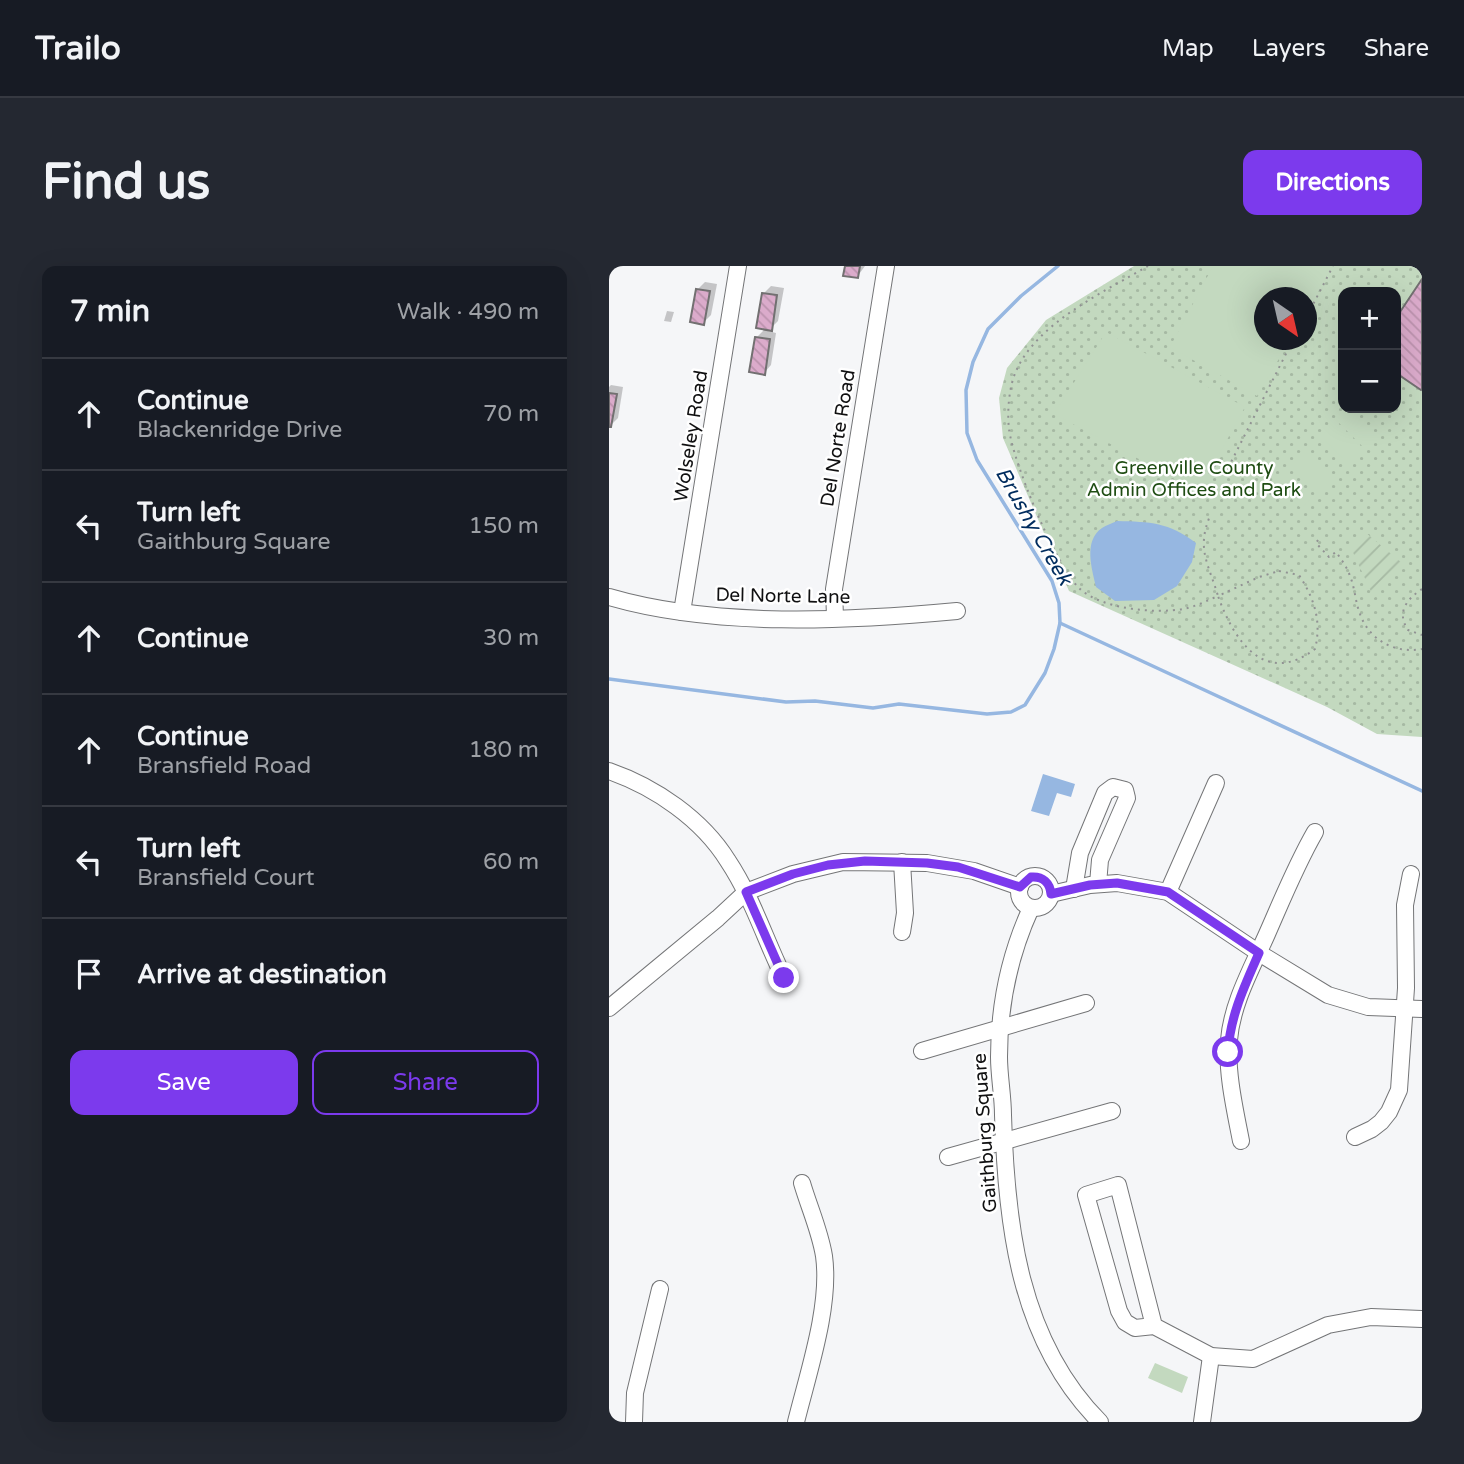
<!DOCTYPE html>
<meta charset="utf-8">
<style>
:root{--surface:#171b24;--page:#242831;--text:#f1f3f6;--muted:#9ea1a6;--line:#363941;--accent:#7c3aed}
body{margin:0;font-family:"Varela Round",sans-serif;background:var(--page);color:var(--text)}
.controls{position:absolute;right:21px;top:21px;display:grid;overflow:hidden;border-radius:14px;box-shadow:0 7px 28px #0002}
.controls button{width:63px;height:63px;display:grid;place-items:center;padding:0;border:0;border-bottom:2px solid var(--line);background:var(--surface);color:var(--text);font:35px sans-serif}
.compass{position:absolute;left:645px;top:21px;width:63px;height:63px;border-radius:50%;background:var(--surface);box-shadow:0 7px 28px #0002;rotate:146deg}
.stop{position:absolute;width:21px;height:21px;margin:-16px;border:5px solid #7c3aed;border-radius:50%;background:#fff}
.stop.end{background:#7c3aed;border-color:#fff;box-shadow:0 2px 7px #0008}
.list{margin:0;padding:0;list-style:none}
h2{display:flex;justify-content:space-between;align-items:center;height:91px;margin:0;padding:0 28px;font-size:30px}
h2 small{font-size:23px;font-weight:400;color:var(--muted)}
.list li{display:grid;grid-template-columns:46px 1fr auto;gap:21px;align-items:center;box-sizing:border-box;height:112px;padding:0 28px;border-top:2px solid var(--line)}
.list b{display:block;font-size:26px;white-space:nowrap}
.list p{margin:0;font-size:23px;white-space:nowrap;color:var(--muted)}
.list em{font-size:23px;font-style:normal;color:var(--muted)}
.actions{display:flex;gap:14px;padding:21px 28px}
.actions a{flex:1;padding:16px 0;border:2px solid var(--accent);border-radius:14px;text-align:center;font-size:24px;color:var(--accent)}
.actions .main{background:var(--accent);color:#fff}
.icon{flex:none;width:38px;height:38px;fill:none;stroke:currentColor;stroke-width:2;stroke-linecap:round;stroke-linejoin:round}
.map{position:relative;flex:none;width:813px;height:1156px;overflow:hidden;border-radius:14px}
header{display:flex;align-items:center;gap:42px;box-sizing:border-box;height:98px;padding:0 35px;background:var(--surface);border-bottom:2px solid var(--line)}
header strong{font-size:33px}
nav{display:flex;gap:38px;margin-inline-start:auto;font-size:24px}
.intro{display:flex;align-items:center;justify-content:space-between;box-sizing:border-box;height:168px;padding:0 42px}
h1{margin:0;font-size:49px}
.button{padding:18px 32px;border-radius:14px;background:var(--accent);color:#fff;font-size:24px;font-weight:700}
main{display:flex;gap:42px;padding:0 42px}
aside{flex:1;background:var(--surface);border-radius:14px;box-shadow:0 7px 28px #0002}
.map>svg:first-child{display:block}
.park{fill:url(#park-dots);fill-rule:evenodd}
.garden{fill:url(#garden-furrows)}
.pitch{fill:#c3d9bf}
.water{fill:#96b7e1}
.shadow{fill:#0003}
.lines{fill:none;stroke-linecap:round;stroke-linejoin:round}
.stream{stroke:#96b7e1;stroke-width:3.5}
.building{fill:url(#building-back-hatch);stroke:#727071;stroke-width:2}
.minor-casing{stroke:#747577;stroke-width:18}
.path{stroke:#919293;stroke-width:2;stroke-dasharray:2 5;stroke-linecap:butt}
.minor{stroke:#fff;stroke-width:16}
.route{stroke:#7c3aed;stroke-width:9}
.labels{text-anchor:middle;stroke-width:5;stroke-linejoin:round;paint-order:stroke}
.street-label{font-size:19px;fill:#101011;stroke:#fff}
.park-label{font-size:19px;fill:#1f4d13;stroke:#fff}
.water-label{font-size:21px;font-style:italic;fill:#002c5e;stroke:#fff}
</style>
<header>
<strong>Trailo</strong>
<nav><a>Map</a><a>Layers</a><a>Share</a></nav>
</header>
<div class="intro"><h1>Find us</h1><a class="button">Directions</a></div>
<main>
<aside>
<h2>7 min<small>Walk · 490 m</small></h2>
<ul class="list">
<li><svg class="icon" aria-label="ahead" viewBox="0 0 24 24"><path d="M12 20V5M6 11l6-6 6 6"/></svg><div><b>Continue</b><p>Blackenridge Drive</p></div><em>70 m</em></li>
<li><svg class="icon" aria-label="left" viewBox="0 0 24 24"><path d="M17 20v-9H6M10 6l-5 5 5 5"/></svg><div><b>Turn left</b><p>Gaithburg Square</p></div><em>150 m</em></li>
<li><svg class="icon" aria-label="ahead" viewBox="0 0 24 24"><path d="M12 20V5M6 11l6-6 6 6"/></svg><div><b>Continue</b></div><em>30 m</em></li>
<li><svg class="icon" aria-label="ahead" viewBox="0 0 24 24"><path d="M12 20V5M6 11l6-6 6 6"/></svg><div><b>Continue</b><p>Bransfield Road</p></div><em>180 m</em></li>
<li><svg class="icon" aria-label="left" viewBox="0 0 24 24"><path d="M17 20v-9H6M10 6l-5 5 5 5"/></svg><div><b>Turn left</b><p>Bransfield Court</p></div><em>60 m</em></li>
<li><svg class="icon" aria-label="arrive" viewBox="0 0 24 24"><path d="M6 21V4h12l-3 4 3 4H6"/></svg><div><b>Arrive at destination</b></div></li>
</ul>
<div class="actions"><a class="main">Save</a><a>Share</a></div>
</aside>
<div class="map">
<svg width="813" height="1156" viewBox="0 0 813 1156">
<defs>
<pattern id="park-dots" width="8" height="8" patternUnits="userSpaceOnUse" patternTransform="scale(1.75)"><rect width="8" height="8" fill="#c3d9bf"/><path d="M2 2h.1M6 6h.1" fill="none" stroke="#a6b9a3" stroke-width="1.8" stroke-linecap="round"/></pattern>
<pattern id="garden-furrows" width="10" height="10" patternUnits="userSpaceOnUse" patternTransform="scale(1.75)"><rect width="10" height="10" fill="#c3d9bf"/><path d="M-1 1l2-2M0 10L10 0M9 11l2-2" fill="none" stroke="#a6b9a3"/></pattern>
<pattern id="building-back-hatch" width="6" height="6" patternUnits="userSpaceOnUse" patternTransform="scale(1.75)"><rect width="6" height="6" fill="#dbabcb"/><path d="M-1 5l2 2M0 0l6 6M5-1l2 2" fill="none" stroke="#bb92ad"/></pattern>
</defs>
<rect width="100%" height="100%" fill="#f5f6f8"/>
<path class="park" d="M525,0h288v471l-45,-3 -50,-27 -258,-116 -66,-153 -4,-40 8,-30 39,-48zM734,26h53v116h-53zM656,32h42v42h-42z"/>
<polygon class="garden" points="756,266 793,297 765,332 742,282"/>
<g class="pitch">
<polygon points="604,0 724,0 698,45 698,32 656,32 656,74 681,74 648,130 561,81"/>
<polygon points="497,66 636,141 590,225 445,148"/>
<polygon points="740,143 766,169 754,181 728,155"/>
<polygon points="724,159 750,185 738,197 712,170"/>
<polygon points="695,188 721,214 709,226 683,200"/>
<polygon points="678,205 704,231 692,242 666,217"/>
<polygon points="546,1097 579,1111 573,1127 539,1112"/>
</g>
<g class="water">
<path d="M508,255c34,1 51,1 79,22l-4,19 -15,24 -23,14 -39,1 -19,-14c-4,-18 -13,-46 6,-59 4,-3 11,-5 15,-7z"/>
<polygon points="434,508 466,518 462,531 448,527 440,550 422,545"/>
</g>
<g class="shadow">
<polygon points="238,0 256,0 248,11"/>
<polygon points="96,16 108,18 102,49 94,57 89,23"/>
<polygon points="162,20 175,22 169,55 159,65 167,67 162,99 155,107 147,72 157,62 155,27"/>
<polygon points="58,45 65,46 62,56 55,55"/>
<polygon points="2,119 14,121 9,152 2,159 0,159 0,121"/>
</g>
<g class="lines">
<g class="stream">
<polyline points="451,357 813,525"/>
<polyline points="0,413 177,436 206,435 264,442 290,438 378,448 402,446 416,439 436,407 445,383 451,357 450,337 443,315 368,194 358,167 357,124 364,96 379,63 412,30 449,0"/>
</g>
</g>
<g class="building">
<polygon points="236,0 251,0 249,12 234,10"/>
<polygon points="813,13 813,123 812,124 787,107 787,52"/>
<polygon points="87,23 101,25 95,59 81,56"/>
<polygon points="153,27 168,29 163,65 147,62"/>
<polygon points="146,71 161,73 156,109 140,106"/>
<polygon points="0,127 8,128 2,161 0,161"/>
</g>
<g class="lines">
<defs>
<g id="minor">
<path d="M0,331c106,31 239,24 348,14"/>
<polyline points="73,346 129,0"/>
<polyline points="226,351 225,323 277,0"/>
<path d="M0,505c46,16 93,48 119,90 24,36 37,78 56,117"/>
<polyline points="293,596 296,647 293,666"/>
<circle cx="426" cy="626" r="16"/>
<polyline points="465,623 471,587 496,527 504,521 516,524 518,532 491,594 489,618"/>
<polyline points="559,626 607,517"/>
<polyline points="442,628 481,619 508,617 559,626 650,687 719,729 759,741 813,743"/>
<path d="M422,642c-22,48 -32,96 -32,149 0,19 4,39 4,58 3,109 16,226 97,307"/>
<polyline points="0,742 109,652 137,626 184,608 234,596 318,597 365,605 411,621"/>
<polyline points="313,785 477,737"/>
<polyline points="746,871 763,863 772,856 780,846 790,824 797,722 796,639 802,608"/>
<path d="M632,875c-6,-31 -15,-70 -12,-101 3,-37 23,-72 38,-106 15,-34 29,-69 48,-102"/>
<polyline points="339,891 503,845"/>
<polyline points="545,1060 509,919 477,929 510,1045 516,1056 526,1062 545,1060 602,1090 644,1093 719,1059 762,1051 813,1053"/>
<polyline points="25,1156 26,1127 51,1023"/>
<path d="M187,1156c12,-49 35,-116 28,-166 -4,-25 -15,-49 -22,-73"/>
<polyline points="593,1156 602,1090"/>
</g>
</defs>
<use href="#minor" class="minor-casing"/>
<g class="path">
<path d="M539,0c-44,26 -110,56 -132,105 -7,16 -9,40 -7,58 4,33 47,138 71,160 22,20 75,25 103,20 12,-2 23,-8 35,-13 -9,-31 -22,-47 -8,-80"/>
<polyline points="698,50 724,0"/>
<polyline points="616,208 684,74"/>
<path d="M709,274l-2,3 13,14 7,-5c5,7 11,15 14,24 5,12 5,25 10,38 9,26 35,40 62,35"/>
<path d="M670,305l20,4c15,23 23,46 16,74 -50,38 -81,-8 -97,-53l41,-19z"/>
<path d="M813,323c-15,10 -26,23 -14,41l14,5"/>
</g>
<use href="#minor" class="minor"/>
</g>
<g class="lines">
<path class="route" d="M175,712l-38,-86 47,-18 35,-9 37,-4 62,2 31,4 62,20 11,-10c12,-1 19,6 20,17l39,-9 27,-2 51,9 91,61c-14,32 -29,63 -31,99"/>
</g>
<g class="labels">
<g class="street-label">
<text transform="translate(81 170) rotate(-81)" y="7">Wolseley Road</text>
<text transform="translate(228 172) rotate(-81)" y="7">Del Norte Road</text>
<text transform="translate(174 329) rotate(1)" y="7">Del Norte Lane</text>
<text transform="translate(375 867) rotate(-94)" y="7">Gaithburg Square</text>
</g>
<g class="park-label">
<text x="585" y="208">Greenville County<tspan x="585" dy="22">Admin Offices and Park</tspan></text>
</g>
<g class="water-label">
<text transform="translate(425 260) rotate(60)" y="7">Brushy Creek</text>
</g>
</g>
</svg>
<div class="controls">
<button>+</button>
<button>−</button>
</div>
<svg class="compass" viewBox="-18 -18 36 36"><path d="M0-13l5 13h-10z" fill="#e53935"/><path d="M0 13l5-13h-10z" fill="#9ea1a6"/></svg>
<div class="stop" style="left:619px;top:786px"></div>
<div class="stop end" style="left:175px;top:712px"></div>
</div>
</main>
